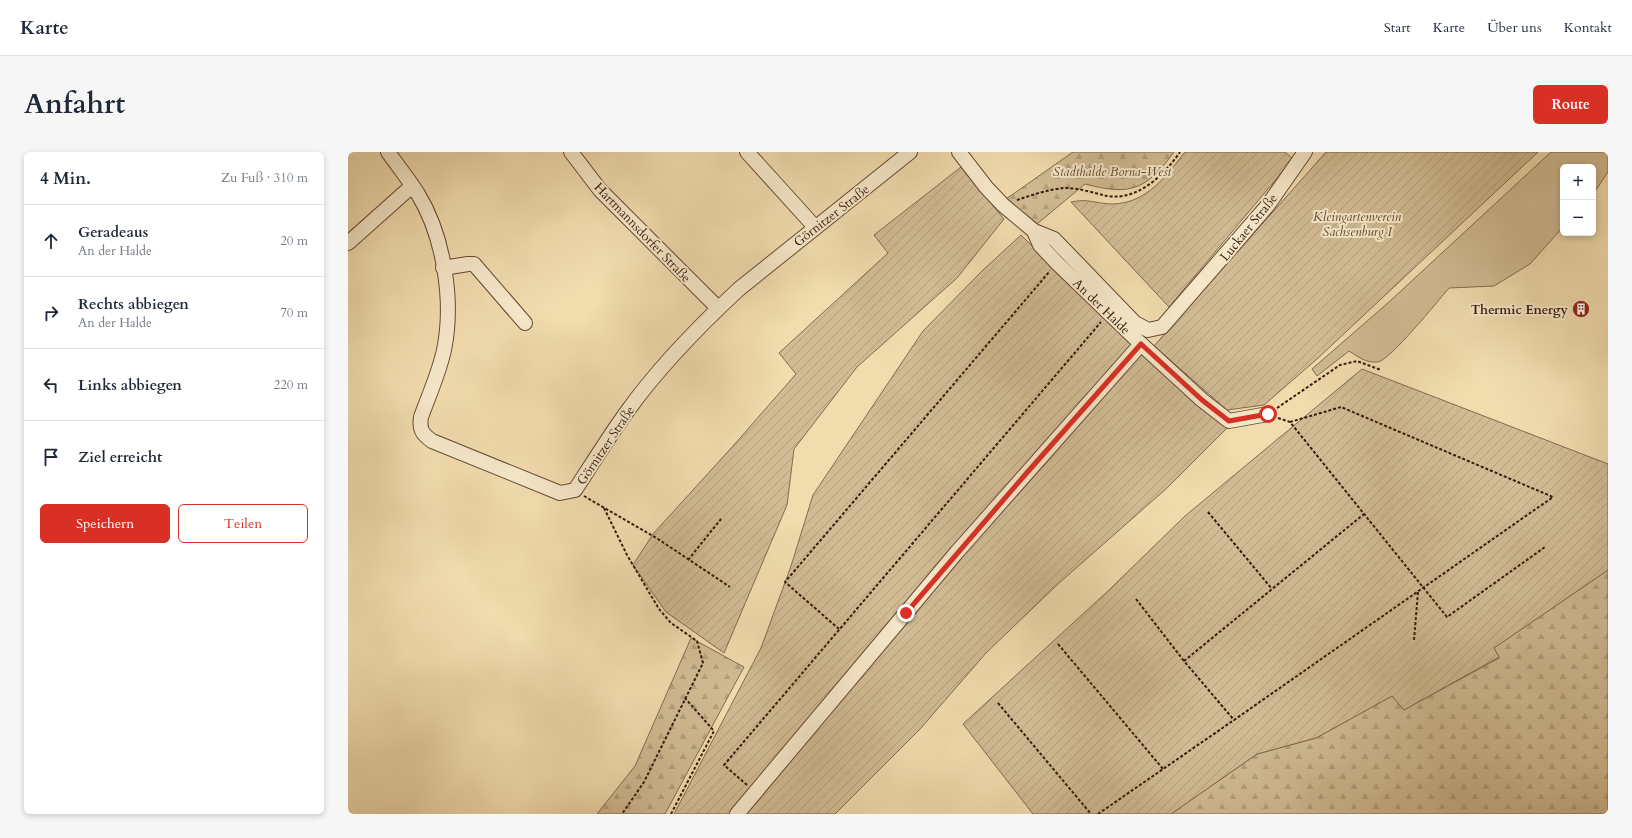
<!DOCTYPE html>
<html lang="de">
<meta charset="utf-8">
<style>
:root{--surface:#fff;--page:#f6f6f7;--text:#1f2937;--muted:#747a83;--line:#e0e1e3;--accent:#d93025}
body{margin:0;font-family:Cardo,serif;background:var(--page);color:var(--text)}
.controls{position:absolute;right:12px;top:12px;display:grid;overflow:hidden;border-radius:6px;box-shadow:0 2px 6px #0003}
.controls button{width:36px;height:36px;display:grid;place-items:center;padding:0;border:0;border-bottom:1px solid var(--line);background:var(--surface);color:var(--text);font:20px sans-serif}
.stop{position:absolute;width:12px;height:12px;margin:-9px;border:3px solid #d93025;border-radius:50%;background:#fff}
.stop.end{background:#d93025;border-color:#fff;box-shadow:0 1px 4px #0008}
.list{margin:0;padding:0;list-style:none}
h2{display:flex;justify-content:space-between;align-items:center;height:52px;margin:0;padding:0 16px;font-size:17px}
h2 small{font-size:13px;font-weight:400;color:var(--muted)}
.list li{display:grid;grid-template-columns:26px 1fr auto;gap:12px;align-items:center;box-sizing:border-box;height:72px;padding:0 16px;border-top:1px solid var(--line)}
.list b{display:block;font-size:15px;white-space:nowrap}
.list p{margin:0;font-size:13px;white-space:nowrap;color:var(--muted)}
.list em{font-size:13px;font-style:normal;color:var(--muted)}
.actions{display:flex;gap:8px;padding:12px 16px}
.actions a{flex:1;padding:9px 0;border:1px solid var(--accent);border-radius:6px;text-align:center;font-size:14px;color:var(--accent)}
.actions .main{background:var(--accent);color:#fff}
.icon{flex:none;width:22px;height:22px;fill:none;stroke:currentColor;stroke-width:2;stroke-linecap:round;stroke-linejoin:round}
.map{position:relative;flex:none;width:1260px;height:662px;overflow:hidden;border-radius:6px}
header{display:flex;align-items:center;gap:24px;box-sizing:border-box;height:56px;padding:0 20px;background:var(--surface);border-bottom:1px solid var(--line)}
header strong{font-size:19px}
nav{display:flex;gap:22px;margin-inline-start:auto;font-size:14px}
.intro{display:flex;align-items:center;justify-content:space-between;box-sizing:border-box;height:96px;padding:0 24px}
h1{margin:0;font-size:28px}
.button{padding:10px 18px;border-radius:6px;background:var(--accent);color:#fff;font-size:14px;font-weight:700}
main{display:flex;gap:24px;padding:0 24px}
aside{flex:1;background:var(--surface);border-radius:6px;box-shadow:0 2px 6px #0003}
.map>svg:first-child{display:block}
.grass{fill:#d1bb93;stroke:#846a50}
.forest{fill:url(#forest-firs);stroke:#846a50}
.garden{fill:url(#garden-furrows);stroke:#846a50}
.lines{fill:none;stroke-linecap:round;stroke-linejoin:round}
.minor-casing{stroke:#664a35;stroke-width:16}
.path{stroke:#371a0d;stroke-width:2;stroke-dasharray:3 2;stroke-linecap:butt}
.minor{stroke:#f6e8ca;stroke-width:14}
.route{stroke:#d93025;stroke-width:5}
.labels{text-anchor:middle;stroke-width:4;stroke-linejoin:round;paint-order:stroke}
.park-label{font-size:13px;font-style:italic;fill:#654a35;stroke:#f6e8ca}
.street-label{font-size:13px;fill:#371a0d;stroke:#f6e8ca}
.poi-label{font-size:13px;font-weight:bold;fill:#371a0d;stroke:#f6e8ca;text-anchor:end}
</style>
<header>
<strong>Karte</strong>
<nav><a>Start</a><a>Karte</a><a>Über uns</a><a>Kontakt</a></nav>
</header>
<div class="intro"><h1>Anfahrt</h1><a class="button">Route</a></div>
<main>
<aside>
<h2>4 Min.<small>Zu Fuß · 310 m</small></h2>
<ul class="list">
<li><svg class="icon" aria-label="ahead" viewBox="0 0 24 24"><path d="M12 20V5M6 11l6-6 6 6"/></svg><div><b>Geradeaus</b><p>An der Halde</p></div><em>20 m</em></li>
<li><svg class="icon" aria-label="right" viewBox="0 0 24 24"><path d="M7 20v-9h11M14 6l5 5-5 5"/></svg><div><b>Rechts abbiegen</b><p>An der Halde</p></div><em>70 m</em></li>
<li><svg class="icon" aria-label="left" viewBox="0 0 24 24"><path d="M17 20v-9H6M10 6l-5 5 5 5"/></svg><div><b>Links abbiegen</b></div><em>220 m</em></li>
<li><svg class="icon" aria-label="arrive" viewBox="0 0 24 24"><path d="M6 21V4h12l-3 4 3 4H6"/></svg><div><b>Ziel erreicht</b></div></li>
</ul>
<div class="actions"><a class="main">Speichern</a><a>Teilen</a></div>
</aside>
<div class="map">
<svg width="1260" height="662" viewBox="0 0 1260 662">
<defs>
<pattern id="forest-firs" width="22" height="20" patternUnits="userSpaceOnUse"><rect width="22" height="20" fill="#d1bb93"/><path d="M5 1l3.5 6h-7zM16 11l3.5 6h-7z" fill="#b4a07e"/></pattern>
<pattern id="garden-furrows" width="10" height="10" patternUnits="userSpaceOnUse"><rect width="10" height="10" fill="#d1bb93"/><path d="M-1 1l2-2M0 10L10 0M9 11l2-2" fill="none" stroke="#b4a07e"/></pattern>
</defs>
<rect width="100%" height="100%" fill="#f1dcae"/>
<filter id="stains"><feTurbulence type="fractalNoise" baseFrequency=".005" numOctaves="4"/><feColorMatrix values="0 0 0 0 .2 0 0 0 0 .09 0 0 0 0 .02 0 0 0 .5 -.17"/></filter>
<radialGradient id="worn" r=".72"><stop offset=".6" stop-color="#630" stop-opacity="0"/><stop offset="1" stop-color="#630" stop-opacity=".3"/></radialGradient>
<path class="grass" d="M1203,0h57v20l-15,22v-27h-30v60l-33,37 -36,22 -45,2c-11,13 -59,72 -71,74 -13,1 -19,-5 -29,-11l-32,25 -5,-7 77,-67z"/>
<g class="forest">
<path d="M725,0h101c-28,38 -43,44 -89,32l-48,40 -31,-25z"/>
<polygon points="1260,418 1260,662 823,662 909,602 968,586 1044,544 1056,558 1151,506 1146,496"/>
<polygon points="343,486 396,515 317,662 249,662 287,614"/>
</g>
<g class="garden">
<path d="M837,0h100l8,7 -124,148 -98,-105c18,-4 25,2 42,2 34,-1 53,-28 72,-52z"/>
<polygon points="978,0 1190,0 969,207 916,253 879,258 806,194"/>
<polygon points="613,15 656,67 609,126 509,215 446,297 439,353 376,501 318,460 285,413 305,382 385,294 448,222 431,201 540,101 526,83"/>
<polygon points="673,83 755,164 880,275 819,336 710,432 638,501 573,576 487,662 326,662 413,496 443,414 465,343 575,179 635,118"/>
<polygon points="1014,217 1260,312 1260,418 1146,496 1151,505 1056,558 1044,544 968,586 909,602 823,662 685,662 615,572 761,438 837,364"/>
</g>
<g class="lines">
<defs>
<g id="minor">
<path d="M40,0c10,14 21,28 30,42 26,43 36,107 26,156 -5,23 -15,45 -23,67 -2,12 1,17 11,24l128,52 15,-3c17,-26 33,-52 51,-77 32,-45 72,-86 113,-124l171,-137"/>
<polyline points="223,0 252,38 370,156"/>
<polyline points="399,0 467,75"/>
<polyline points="611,0 638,35 655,53 686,79 692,93 709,111 793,192 854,248 881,269 920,262"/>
<polyline points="686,79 706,87 787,171 800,178 814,175 920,53 957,0"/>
<polyline points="0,91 64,34"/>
<polyline points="95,116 120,112 126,112 177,171"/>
<polyline points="389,662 609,400 793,192"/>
</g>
</defs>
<use href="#minor" class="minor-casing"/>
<g class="path">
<path d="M669,48c15,-5 32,-11 48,-12 14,0 29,5 42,8 31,5 57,-21 73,-44"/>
<polyline points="929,256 992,213 1009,209 1033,218"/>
<polyline points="930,266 942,270 1099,465 1197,395"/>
<polyline points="942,270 993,255 1205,345 886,568 836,509 1016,362"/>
<polyline points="236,344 310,387 382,435"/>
<polyline points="256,356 279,403 311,457 323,471 349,489 355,511 296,630 274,662"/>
<polyline points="860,360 924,437"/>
<polyline points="340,408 373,367"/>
<polyline points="788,447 836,509"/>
<polyline points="491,477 437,430 702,119"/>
<polyline points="1066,488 1070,440"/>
<polyline points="710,492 815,617"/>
<polyline points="650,551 743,662"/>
<polyline points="399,633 376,613 753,170"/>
<polyline points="323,662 366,579 337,546"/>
<polyline points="750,662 886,568"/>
</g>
<use href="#minor" class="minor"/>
</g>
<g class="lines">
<polyline class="route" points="558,461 676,324 793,192 854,248 881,269 920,262"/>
</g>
<defs>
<symbol id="building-disc" viewBox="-11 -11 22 22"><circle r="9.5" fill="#8f2418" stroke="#f6e8ca"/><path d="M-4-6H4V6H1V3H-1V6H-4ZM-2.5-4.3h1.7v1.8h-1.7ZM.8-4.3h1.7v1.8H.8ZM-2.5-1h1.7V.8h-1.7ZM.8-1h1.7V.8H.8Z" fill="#fff"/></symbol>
</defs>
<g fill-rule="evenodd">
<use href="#building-disc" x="1223" y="147" width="20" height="20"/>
</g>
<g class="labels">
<g class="park-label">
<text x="764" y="24">Stadthalde Borna-West</text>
<text x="1009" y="69">Kleingartenverein<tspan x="1009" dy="15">Sachsenburg I</tspan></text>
</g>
<g class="street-label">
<text transform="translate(483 63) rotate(-38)" y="5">Görnitzer Straße</text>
<text transform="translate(900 75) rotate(-51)" y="5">Luckaer Straße</text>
<text transform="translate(295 80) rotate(46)" y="5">Hartmannsdorfer Straße</text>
<text transform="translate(754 154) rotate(44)" y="5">An der Halde</text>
<text transform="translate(257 293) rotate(-56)" y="5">Görnitzer Straße</text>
</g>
<g class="poi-label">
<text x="1220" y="162">Thermic Energy</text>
</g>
</g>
<rect width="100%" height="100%" filter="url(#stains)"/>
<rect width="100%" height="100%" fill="url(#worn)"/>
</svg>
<div class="controls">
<button>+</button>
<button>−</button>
</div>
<div class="stop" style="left:920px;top:262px"></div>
<div class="stop end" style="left:558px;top:461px"></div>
</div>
</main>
